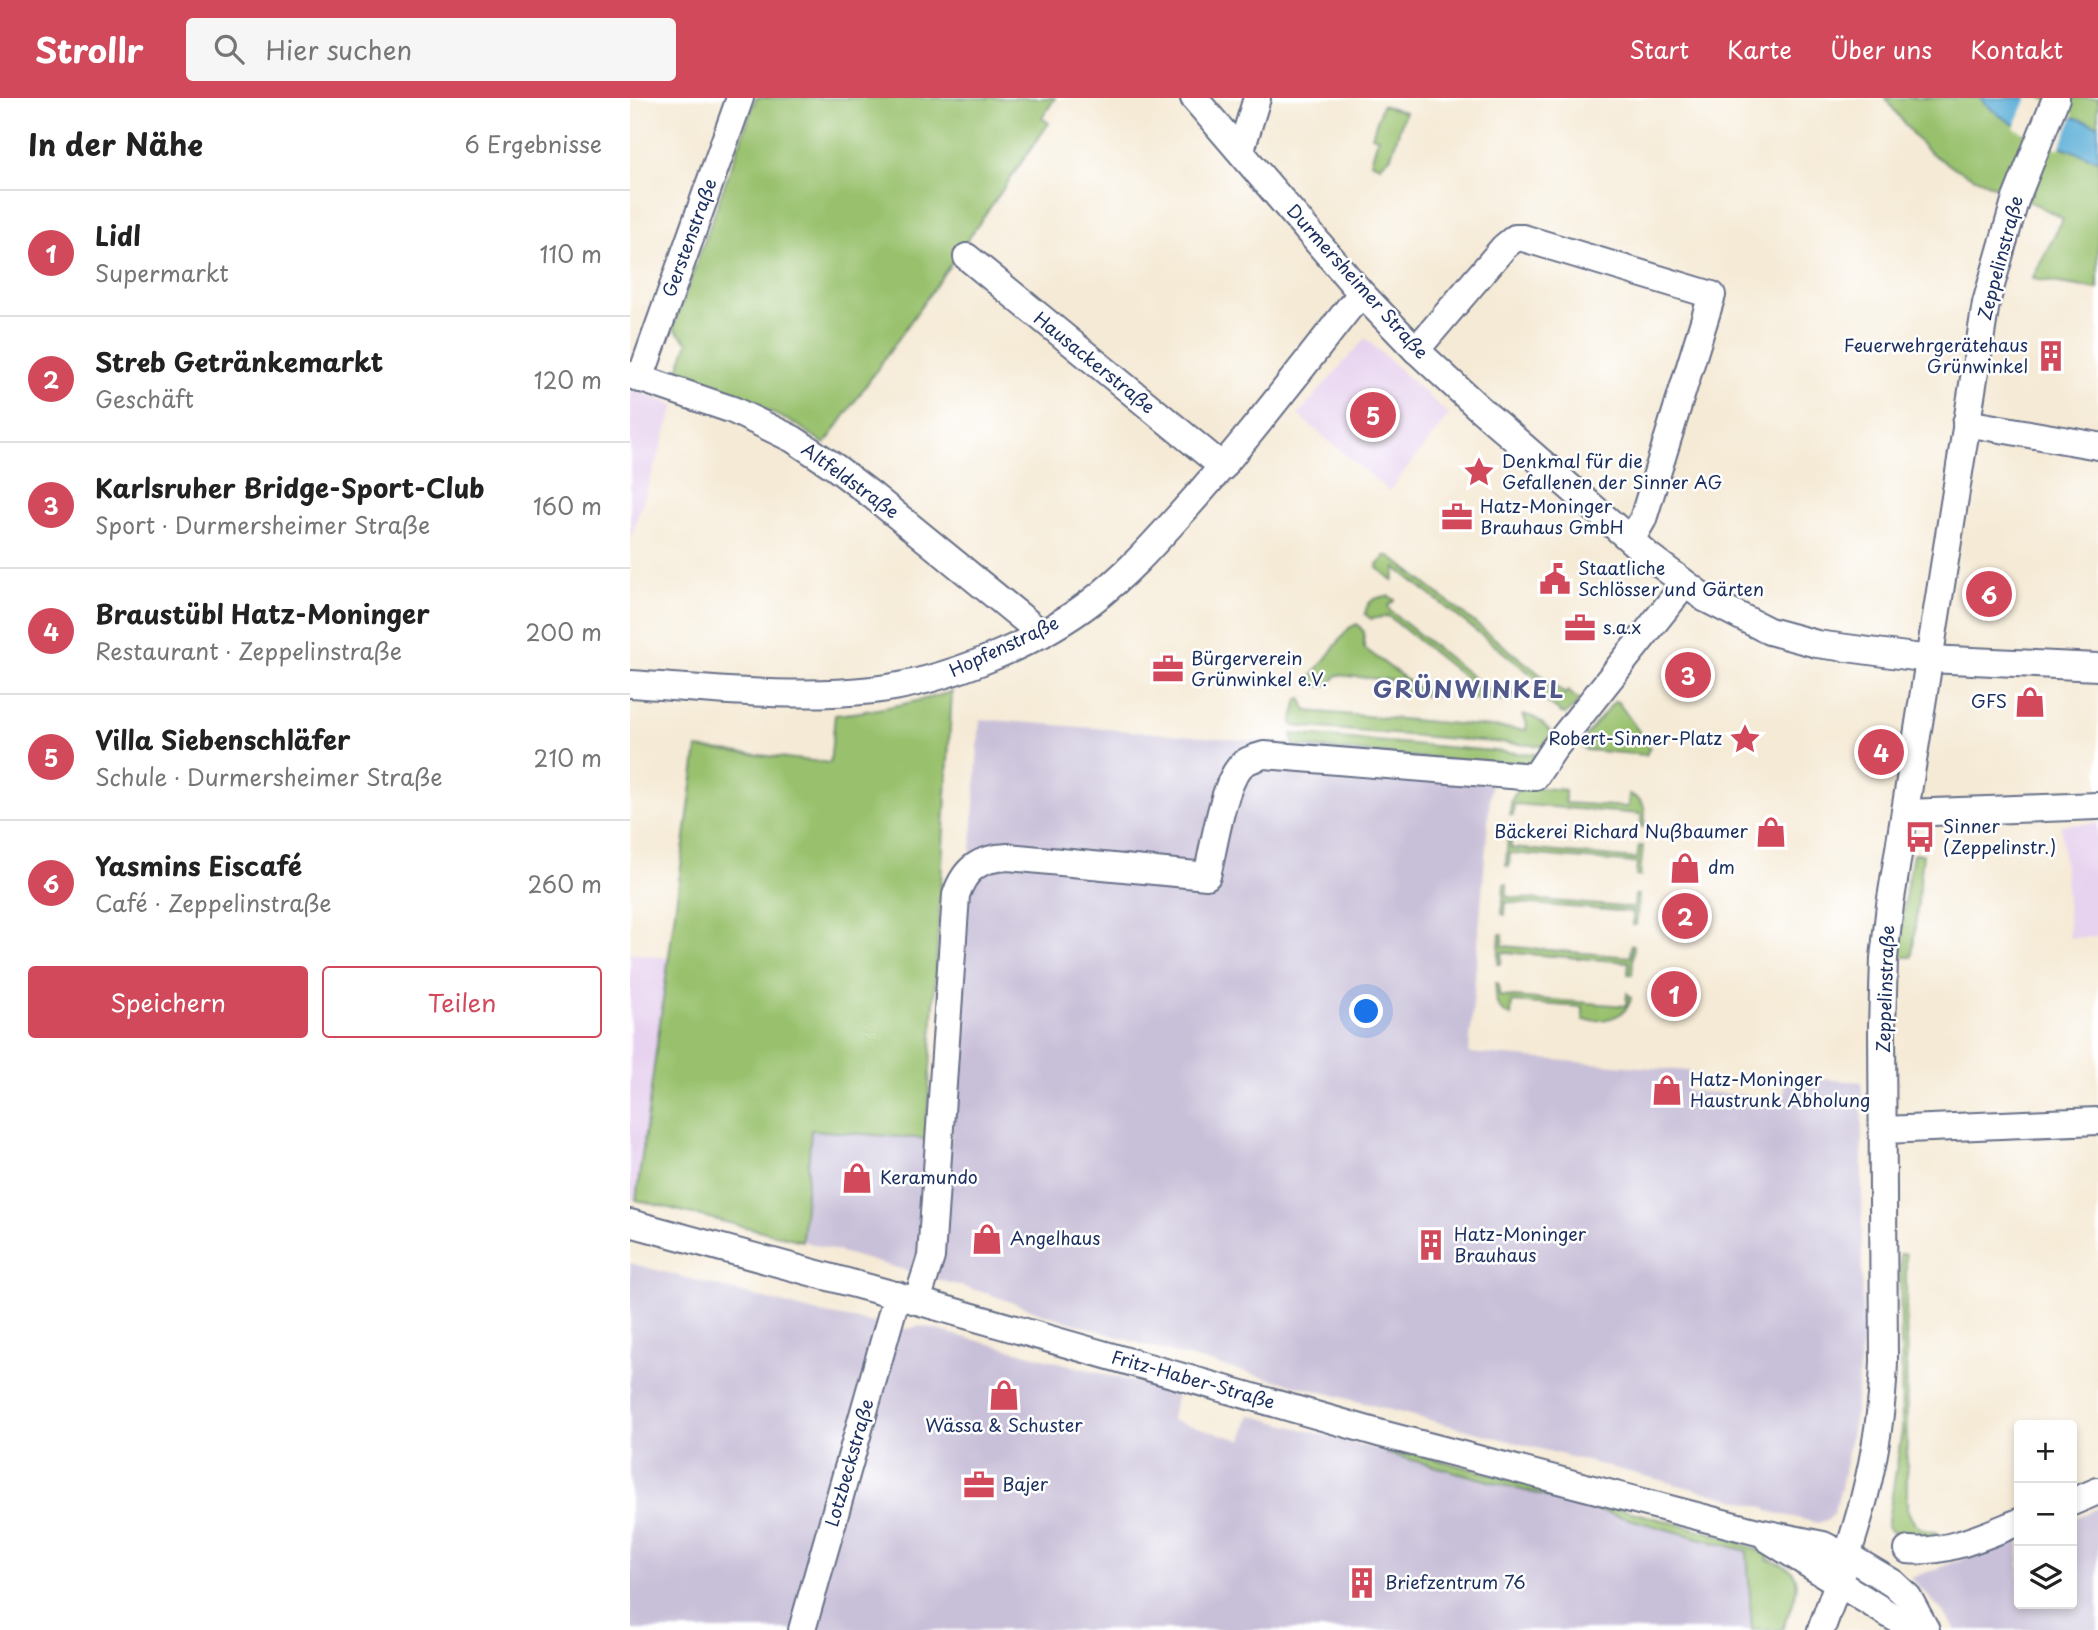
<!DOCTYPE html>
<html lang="de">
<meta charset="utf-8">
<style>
:root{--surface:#fff;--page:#f6f6f6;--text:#222;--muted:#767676;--line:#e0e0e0;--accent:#d1495b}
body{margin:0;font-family:"Playpen Sans",sans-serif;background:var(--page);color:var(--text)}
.controls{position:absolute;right:21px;bottom:21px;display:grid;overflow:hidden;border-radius:7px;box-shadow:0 4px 10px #0003}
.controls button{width:63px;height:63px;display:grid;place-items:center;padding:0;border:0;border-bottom:2px solid var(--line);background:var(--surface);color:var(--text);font:35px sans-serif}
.you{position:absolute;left:737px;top:914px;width:24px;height:24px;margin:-18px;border:5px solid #fff;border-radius:50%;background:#1a73e8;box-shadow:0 0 0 10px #1a73e833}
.badge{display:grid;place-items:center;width:46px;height:46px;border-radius:50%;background:var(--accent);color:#fff;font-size:23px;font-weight:700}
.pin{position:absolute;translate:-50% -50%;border:4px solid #fff;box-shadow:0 2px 7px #0006}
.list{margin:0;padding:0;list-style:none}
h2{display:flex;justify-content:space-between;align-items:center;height:91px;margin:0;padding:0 28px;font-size:30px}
h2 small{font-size:23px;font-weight:400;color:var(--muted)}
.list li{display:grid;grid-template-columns:46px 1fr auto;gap:21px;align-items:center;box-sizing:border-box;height:126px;padding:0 28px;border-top:2px solid var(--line)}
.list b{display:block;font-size:26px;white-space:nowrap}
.list p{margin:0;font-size:23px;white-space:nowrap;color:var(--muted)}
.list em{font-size:23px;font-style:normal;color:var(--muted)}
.actions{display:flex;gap:14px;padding:21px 28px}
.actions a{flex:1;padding:16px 0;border:2px solid var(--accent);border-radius:7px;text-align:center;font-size:24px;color:var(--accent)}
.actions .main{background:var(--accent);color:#fff}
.icon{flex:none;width:38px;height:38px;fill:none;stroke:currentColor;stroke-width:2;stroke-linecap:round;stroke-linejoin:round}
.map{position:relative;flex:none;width:1468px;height:1532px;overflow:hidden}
header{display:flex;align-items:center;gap:42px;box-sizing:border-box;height:98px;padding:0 35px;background:var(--accent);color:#fff}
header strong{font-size:33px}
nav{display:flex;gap:38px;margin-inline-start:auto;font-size:24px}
.search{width:490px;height:63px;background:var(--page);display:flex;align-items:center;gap:18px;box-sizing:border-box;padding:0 24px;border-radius:7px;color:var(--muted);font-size:26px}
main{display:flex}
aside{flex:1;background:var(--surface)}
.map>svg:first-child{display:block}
.built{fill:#e7d2ef}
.industrial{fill:#c8bfd8}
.green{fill:#99c16d;stroke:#5a7866;stroke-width:2}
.water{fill:#5cafd7;stroke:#3c6f9a;stroke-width:2}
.pier{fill:#f5ead5}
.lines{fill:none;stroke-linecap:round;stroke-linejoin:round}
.minor-casing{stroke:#677088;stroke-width:30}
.minor{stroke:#fff;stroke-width:26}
.labels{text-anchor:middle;stroke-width:5;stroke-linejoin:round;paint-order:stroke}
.street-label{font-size:18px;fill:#1b2f5e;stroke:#fff}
.poi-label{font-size:18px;fill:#1b2f5e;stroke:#fff;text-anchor:start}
.district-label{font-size:24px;font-weight:bold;letter-spacing:2px;fill:#51588b;stroke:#fff}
</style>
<header>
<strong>Strollr</strong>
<div class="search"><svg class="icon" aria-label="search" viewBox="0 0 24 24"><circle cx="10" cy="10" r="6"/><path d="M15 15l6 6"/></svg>Hier suchen</div>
<nav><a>Start</a><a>Karte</a><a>Über uns</a><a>Kontakt</a></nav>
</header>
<main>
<aside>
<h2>In der Nähe<small>6 Ergebnisse</small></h2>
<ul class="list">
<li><span class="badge">1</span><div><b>Lidl</b><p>Supermarkt</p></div><em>110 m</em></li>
<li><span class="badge">2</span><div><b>Streb Getränkemarkt</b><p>Geschäft</p></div><em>120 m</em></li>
<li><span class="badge">3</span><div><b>Karlsruher Bridge-Sport-Club</b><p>Sport · Durmersheimer Straße</p></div><em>160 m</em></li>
<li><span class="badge">4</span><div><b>Braustübl Hatz-Moninger</b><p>Restaurant · Zeppelinstraße</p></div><em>200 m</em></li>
<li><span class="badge">5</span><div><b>Villa Siebenschläfer</b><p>Schule · Durmersheimer Straße</p></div><em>210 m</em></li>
<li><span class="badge">6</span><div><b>Yasmins Eiscafé</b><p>Café · Zeppelinstraße</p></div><em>260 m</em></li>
</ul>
<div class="actions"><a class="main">Speichern</a><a>Teilen</a></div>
</aside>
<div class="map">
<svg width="1468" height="1532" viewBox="0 0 1468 1532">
<rect width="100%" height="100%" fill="#fff"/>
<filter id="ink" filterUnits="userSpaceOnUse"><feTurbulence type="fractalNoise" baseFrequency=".0143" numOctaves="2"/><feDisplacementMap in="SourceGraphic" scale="14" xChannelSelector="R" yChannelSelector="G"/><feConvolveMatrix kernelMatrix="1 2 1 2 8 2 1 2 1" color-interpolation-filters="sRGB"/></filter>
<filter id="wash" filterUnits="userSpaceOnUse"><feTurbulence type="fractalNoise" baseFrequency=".00686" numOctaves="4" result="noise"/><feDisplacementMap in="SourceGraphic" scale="28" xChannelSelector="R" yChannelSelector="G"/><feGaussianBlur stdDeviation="1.57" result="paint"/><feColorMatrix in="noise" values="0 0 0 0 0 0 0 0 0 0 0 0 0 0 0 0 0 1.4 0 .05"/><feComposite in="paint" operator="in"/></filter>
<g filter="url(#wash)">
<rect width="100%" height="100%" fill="#f5ead5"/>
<g class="built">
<polygon points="735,240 819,317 759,393 668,317"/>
<polygon points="0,291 45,307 0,442"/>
<polygon points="1468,725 1468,838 1440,840 1431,727"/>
<polygon points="0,855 38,860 6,1102 0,1100"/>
</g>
<g class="industrial">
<polygon points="350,621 863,662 839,955 1059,973 1058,993 1154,1000 1155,979 1232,984 1232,1245 1224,1323 1211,1390 1203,1416 1199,1421 1188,1425 1138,1413 1137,1410 527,1251 417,1217 359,1196 172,1143 181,1032 321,1042"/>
<polygon points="0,1165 185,1214 277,1231 291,1228 547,1295 541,1322 612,1342 620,1317 1117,1453 1122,1532 0,1532"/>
<polygon points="1468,1410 1468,1532 1326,1532 1314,1515 1281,1480 1389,1440 1389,1506 1442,1506 1442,1421"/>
</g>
<g class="green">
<polygon points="126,0 425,0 412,20 419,25 195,346 166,326 48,272 58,244 43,230"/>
<path d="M1255,0h213v191l-66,-10 31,-60c-42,-26 -92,-37 -132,-66 -16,-12 -33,-39 -46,-55z"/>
<polygon points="752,7 775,14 761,58 750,68 741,64 748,40 742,38"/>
<polygon points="755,458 760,458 935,596 938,593 950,603 936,616 931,615 913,601 915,587 766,470 763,483 747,469"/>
<path d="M759,498l6,4 -7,6 2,5 105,84 13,-7 4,2 2,4 -4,7 -37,-2 -4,-3v-4l7,-2 -1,-4 -87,-70 -17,3 -6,-5c2,-14 11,-17 24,-18z"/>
<path d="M727,526l7,8v16l58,43 4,-1 3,-10 9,9v4l-6,3 -35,-3 7,-9 -3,-3 -64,-6c-7,11 -22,19 -24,0l36,-47z"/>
<path d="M322,594l-26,447 -115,-9 -9,111 -166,-41 61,-452 133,15 5,-48c41,-4 77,-12 117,-23z"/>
<path d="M671,600l6,13 219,19 1,-6 -4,-9c12,0 19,8 27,16v7l-8,8 -248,-20 -2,-3 6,-24z"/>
<polygon points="985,603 988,604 1020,649 1016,657 956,652 952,649 953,641"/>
<polygon points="662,636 887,655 906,656 897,669 664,648"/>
<path d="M897,689l38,3v13l63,4 1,-12c18,4 17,17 15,32h-3v-13l-127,-10 -1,11h-3l1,-13 5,-11z"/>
<polygon points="878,737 881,737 881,750 1007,761 1009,748 1013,748 1010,778 1006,778 1007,765 880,755 879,768 876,767"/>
<polygon points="1283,756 1293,756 1282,859 1269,859 1276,793"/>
<polygon points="874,786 877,786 877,799 1004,810 1005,797 1009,797 1006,827 1003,827 1003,814 876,804 875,817 872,816"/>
<polygon points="870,836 873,836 873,848 1000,859 1001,847 1004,847 1002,877 998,876 999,864 872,854 871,866 868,866"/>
<path d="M866,885l3,1v12l127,10 1,-13 4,5c-4,21 -30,24 -48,22v-13l-71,-5 -1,14c-17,-7 -16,-17 -15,-33z"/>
<path d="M1270,1156h6l1,254c5,15 13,24 29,24l1,3c-13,7 -39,5 -50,-8l15,-96z"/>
<path d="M763,1350l333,89 43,18 -2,4c7,3 19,6 25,12 13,16 -5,43 -10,59h-30l-5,-79 -361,-98z"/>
</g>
<path class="water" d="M1350,0h52l38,18 28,9v35c-38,-14 -91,-31 -118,-62z"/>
<polygon class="pier" points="1397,0 1410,0 1444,16 1429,51 1384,30"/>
</g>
<g filter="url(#ink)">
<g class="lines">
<defs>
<g id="minor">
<polyline points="564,0 732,196 786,252 849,310 1020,459 1076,501 1139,533 1187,546 1299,561 1468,569"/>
<polyline points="611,52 627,0"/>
<polyline points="337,159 593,369"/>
<polyline points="786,252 874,149 885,140 893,140 1082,197 1013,421 1001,442"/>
<polyline points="0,277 103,312 163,341 205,369 243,398 412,536"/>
<polyline points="10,281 110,0"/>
<polyline points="1336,325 1468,348"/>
<path d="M0,586c80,5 162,15 243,6 70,-8 162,-45 218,-88 33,-25 60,-55 87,-85 61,-67 115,-138 171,-209l13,-14"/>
<polyline points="1275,715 1468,708"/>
<polyline points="1254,1032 1468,1023"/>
<polyline points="0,1125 287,1203 752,1336 1128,1434 1193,1447 1226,1463 1263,1485 1278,1499 1296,1532"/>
<path d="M287,1203l14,-44 25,-362c9,-27 24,-37 52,-38l199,19c7,-29 15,-87 32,-108 6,-8 16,-10 25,-13l271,22 18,-27 132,-166"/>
<polyline points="1442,1404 1468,1393"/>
<polyline points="1138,1441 1284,1532"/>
<path d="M1278,1452c38,4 76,-14 111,-28"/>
<polyline points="172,1532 267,1197"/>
<path d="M1191,1532c34,-92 60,-170 63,-269l-2,-334 2,-69 6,-53 96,-602 29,-102 41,-103"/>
</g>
</defs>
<use href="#minor" class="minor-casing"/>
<use href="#minor" class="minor"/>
</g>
</g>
<defs>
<symbol id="building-bare" viewBox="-9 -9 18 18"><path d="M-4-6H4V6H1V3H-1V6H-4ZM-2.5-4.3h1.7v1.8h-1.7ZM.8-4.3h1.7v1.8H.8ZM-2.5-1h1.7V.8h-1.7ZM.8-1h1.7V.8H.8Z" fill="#d1495b" stroke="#fff" stroke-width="2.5" paint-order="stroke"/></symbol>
<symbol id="sight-bare" viewBox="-9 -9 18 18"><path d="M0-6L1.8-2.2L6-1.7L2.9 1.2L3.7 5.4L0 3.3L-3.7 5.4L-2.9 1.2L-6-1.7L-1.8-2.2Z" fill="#d1495b" stroke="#fff" stroke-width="2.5" paint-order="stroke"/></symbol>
<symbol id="office-bare" viewBox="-9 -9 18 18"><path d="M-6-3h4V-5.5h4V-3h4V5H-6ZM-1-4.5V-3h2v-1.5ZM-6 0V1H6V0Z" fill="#d1495b" stroke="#fff" stroke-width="2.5" paint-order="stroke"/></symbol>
<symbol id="civic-bare" viewBox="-9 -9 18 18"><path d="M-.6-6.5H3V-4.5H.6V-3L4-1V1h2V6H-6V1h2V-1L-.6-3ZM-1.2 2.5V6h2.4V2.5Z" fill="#d1495b" stroke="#fff" stroke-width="2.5" paint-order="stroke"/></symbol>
<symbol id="shop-bare" viewBox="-9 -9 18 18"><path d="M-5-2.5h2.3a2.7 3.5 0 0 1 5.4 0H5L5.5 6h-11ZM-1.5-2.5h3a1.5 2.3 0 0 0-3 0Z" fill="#d1495b" stroke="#fff" stroke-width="2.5" paint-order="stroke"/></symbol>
<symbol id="bus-bare" viewBox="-9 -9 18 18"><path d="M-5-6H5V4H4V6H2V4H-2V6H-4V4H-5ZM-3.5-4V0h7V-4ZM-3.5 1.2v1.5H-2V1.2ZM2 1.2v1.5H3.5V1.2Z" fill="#d1495b" stroke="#fff" stroke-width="2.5" paint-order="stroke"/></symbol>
</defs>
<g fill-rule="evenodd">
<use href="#building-bare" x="1399" y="236" width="44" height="44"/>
<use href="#sight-bare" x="827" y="352" width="44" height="44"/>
<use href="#office-bare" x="805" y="397" width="44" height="44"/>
<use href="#civic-bare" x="903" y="459" width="44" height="44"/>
<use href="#office-bare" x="928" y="508" width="44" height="44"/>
<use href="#office-bare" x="516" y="549" width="44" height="44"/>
<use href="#shop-bare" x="1378" y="582" width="44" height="44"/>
<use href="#sight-bare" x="1093" y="619" width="44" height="44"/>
<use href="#shop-bare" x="1119" y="712" width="44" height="44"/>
<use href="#bus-bare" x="1268" y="717" width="44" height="44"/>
<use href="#shop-bare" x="1033" y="748" width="44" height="44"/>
<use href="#shop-bare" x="1015" y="970" width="44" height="44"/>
<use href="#shop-bare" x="205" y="1058" width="44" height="44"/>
<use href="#shop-bare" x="335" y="1119" width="44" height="44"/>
<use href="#building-bare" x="779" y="1125" width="44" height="44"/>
<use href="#shop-bare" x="352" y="1275" width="44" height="44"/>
<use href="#office-bare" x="327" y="1365" width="44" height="44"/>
<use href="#building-bare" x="710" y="1463" width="44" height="44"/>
</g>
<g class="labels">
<g class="street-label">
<text transform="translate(60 140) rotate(-70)" y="6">Gerstenstraße</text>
<text transform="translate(1371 160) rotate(-75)" y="6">Zeppelinstraße</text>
<text transform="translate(727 184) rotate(48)" y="6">Durmersheimer Straße</text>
<text transform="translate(464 265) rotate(39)" y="6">Hausackerstraße</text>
<text transform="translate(220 383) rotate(36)" y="6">Altfeldstraße</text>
<text transform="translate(374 549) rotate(-25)" y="6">Hopfenstraße</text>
<text transform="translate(1256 891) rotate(-88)" y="6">Zeppelinstraße</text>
<text transform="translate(563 1282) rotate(16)" y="6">Fritz-Haber-Straße</text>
<text transform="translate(220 1365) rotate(-74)" y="6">Lotzbeckstraße</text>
</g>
<g class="poi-label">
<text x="1398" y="254" text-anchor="end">Feuerwehrgerätehaus<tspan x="1398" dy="21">Grünwinkel</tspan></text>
<text x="872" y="370">Denkmal für die<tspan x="872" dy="21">Gefallenen der Sinner AG</tspan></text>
<text x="850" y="415">Hatz-Moninger<tspan x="850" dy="21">Brauhaus GmbH</tspan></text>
<text x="948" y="477">Staatliche<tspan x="948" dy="21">Schlösser und Gärten</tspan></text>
<text x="973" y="536">s.a.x</text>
<text x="561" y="567">Bürgerverein<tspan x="561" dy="21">Grünwinkel e.V.</tspan></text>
<text x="1377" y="610" text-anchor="end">GFS</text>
<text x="1092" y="647" text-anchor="end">Robert-Sinner-Platz</text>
<text x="1313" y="735">Sinner<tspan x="1313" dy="21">(Zeppelinstr.)</tspan></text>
<text x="1118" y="740" text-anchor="end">Bäckerei Richard Nußbaumer</text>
<text x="1078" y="776">dm</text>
<text x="1060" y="988">Hatz-Moninger<tspan x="1060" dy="21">Haustrunk Abholung</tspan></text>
<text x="250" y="1086">Keramundo</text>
<text x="824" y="1143">Hatz-Moninger<tspan x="824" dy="21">Brauhaus</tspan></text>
<text x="380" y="1147">Angelhaus</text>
<text x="374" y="1334" text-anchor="middle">Wässa &amp; Schuster</text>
<text x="372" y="1393">Bajer</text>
<text x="755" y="1491">Briefzentrum 76</text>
</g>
<g class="district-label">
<text x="839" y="600">GRÜNWINKEL</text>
</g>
</g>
</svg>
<div class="controls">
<button>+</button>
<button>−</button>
<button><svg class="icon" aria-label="layers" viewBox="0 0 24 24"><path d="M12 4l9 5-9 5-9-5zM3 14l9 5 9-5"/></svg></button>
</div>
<div class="you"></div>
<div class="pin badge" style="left:1044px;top:896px">1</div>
<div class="pin badge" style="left:1055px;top:818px">2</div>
<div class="pin badge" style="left:1058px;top:577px">3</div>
<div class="pin badge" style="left:1251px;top:654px">4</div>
<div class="pin badge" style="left:743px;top:317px">5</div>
<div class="pin badge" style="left:1359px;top:496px">6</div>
</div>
</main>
